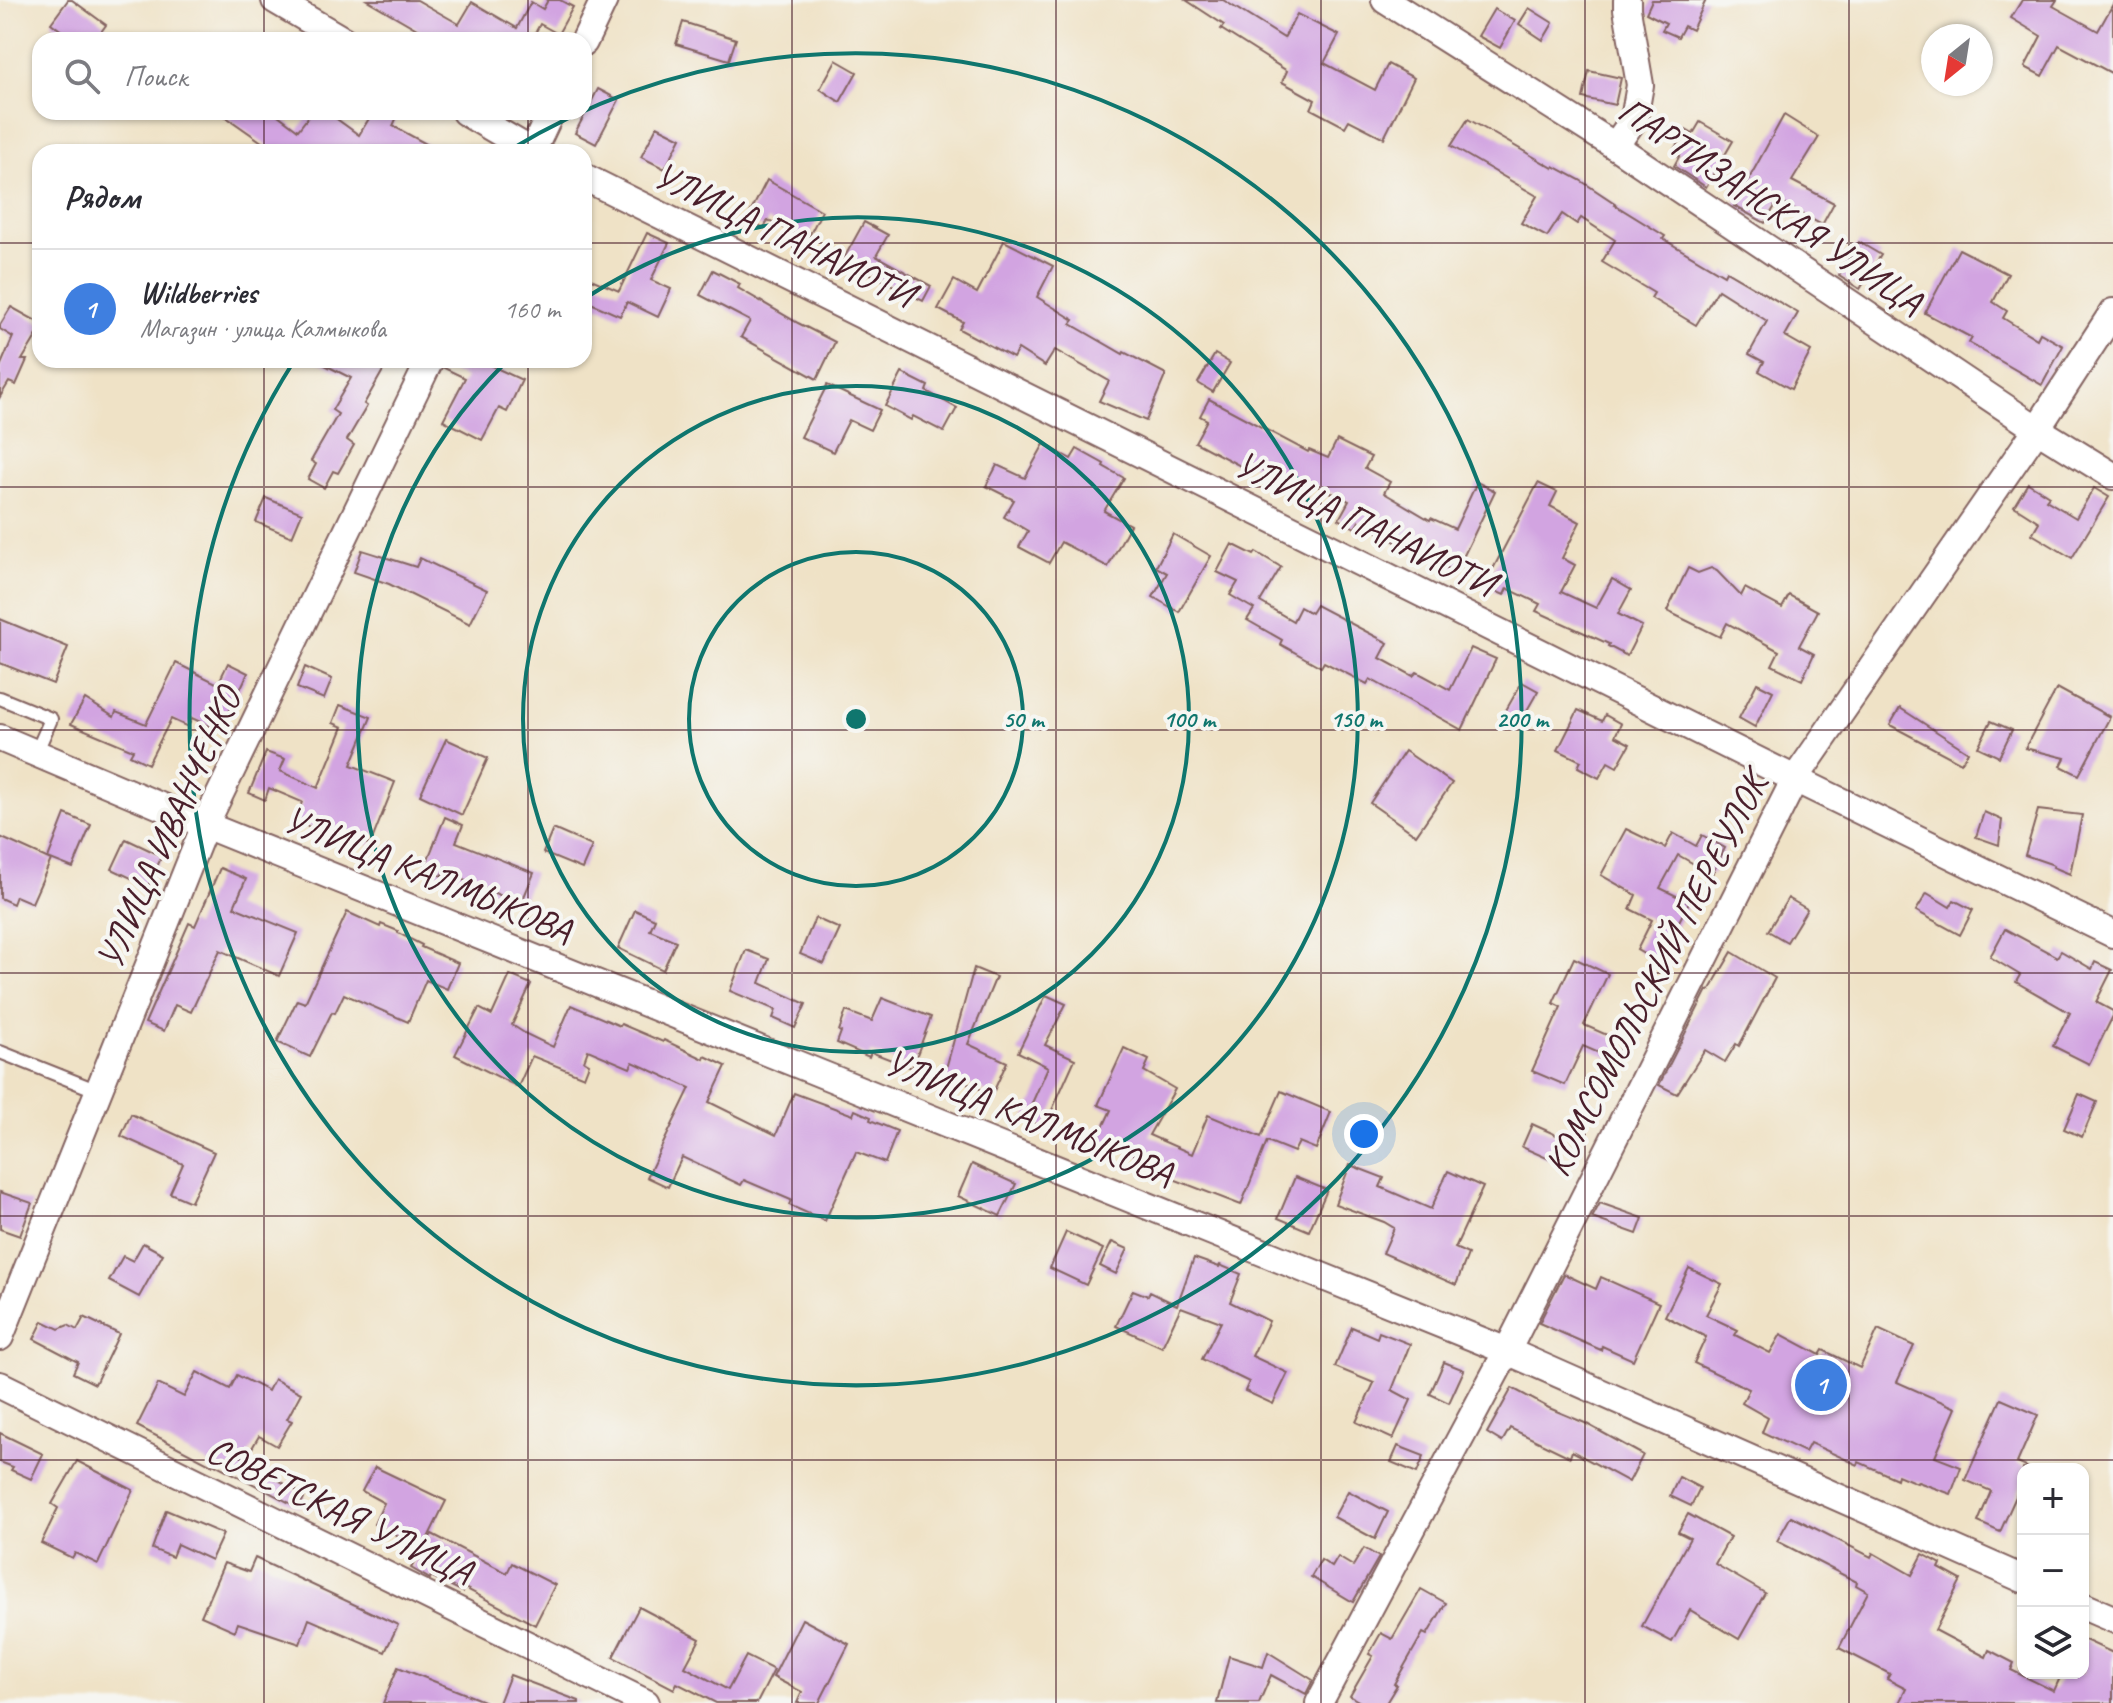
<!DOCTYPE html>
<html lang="ru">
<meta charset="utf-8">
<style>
:root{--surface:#fff;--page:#f7f7f7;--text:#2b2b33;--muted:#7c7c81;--line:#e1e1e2;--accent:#c8321e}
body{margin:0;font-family:Caveat,sans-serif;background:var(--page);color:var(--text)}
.controls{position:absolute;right:24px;bottom:24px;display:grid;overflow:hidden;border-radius:16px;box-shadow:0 2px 6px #0004}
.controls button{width:72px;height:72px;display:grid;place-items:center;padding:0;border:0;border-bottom:2px solid var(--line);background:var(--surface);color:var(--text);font:40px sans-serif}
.compass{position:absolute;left:1921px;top:24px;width:72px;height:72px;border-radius:50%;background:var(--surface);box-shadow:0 2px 6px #0004;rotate:210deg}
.you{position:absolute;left:1364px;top:1134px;width:28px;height:28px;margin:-20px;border:6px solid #fff;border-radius:50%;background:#1a73e8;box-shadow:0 0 0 12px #1a73e833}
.badge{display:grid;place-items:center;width:52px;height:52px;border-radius:50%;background:var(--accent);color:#fff;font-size:26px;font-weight:700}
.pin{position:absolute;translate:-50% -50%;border:4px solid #fff;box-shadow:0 2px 8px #0006}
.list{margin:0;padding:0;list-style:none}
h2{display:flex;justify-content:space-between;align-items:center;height:104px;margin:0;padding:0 32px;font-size:34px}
h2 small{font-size:26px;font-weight:400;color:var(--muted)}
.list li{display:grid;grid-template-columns:52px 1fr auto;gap:24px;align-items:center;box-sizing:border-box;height:120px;padding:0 32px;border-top:2px solid var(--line)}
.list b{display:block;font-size:30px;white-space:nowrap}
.list p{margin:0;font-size:26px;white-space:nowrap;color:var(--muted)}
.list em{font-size:26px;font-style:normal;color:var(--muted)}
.icon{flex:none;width:44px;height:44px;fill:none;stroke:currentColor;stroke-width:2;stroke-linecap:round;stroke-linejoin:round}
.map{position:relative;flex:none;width:2113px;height:1703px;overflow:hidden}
.search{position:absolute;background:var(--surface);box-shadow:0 2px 6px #0004;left:32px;top:32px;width:560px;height:88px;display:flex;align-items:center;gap:20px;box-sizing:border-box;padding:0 28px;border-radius:24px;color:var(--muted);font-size:30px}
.panel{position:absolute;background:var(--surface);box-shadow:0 2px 6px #0004;left:32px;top:144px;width:560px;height:224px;border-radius:24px}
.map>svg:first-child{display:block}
.building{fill:#d2a4e1}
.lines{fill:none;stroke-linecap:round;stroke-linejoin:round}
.service-casing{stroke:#846361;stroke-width:16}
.minor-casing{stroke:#846361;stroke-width:30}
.service{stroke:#fff;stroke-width:12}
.minor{stroke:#fff;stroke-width:26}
.grid{fill:none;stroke:#4a1f2b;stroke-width:2;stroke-opacity:0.55}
.ring{fill:none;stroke:#0f766e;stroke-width:4}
.labels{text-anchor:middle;stroke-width:8;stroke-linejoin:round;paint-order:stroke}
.street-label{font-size:38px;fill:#4a1f2b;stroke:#f6f6f2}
.centre{fill:#0f766e;stroke:#f6f6f2;stroke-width:4}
.ring-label{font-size:24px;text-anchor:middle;font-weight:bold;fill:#0f766e;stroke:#f6f6f2;stroke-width:8;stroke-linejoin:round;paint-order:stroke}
</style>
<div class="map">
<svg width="2113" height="1703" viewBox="0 0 2113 1703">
<rect width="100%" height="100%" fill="#f6f6f2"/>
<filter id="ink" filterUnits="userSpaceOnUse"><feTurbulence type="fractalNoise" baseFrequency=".0125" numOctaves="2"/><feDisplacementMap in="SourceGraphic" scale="16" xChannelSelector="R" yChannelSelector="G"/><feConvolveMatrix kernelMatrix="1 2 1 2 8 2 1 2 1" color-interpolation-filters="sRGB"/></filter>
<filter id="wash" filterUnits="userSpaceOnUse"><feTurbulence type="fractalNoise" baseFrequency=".006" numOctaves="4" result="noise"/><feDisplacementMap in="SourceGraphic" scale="32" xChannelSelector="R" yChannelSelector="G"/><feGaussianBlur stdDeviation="1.8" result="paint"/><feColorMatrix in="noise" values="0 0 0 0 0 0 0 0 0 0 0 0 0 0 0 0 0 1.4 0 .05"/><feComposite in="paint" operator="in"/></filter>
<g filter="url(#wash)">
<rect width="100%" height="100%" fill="#efe2c6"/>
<g id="blocks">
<g class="building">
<polygon points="68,0 72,0 106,25 95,40 74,40 51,23"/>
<polygon points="367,0 417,0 459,24 472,2 517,28 531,2 543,9 548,0 560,0 573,7 558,34 540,24 533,37 538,40 436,40"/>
<polygon points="1186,0 1223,0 1284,38 1297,14 1339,35 1324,63 1375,90 1388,64 1414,78 1384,138 1349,120 1345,127 1311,109 1315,100 1282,82 1287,71 1221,29 1224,25"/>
<polygon points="1652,0 1706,0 1692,30 1684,26 1678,37 1662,30 1666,23 1646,13"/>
<polygon points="2022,0 2057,0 2053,6 2098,31 2113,4 2113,74 2059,45 2042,76 2025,67 2041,36 2011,18"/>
<polygon points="1529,8 1553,23 1543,40 1519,24"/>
<polygon points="1494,9 1515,21 1500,48 1478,36"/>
<polygon points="683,22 736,39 729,60 676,44"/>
<polygon points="836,60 857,72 840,102 820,89"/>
<polygon points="1589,71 1621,78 1615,105 1583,98"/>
<polygon points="598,89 619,100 596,144 575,133"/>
<polygon points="219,112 274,112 298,130 312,112 327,112 359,135 373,112 399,112 393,126 441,152 276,152"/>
<polygon points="1784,115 1819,137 1792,181 1834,203 1822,225 1778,201 1765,223 1734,206"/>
<polygon points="1468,119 1553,168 1554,166 1580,180 1616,204 1615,205 1665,236 1663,239 1724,275 1726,271 1798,313 1785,336 1811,351 1791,389 1759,371 1764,362 1749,354 1767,321 1718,290 1696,325 1651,298 1654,293 1602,262 1615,240 1581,218 1577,224 1562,214 1547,237 1521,223 1537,196 1451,146"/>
<polygon points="1700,122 1733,141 1706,187 1674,166 1680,155 1673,151 1686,130 1693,134"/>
<polygon points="657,126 681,138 665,169 641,157"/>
<polygon points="767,180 822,211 807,240 768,220 764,228 747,219"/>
<polygon points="864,222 888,235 876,256 931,286 923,301 843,260"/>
<polygon points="647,233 669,243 651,280 671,289 658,317 627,302 620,316 584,300 584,276 619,291"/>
<polygon points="1004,241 1053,266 1037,297 1074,320 1071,324 1123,354 1124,352 1166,374 1146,421 1099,401 1109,381 1055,350 1045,366 1018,349 1013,358 959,329 963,322 938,309 954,280 977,293"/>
<polygon points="1859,242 1881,255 1860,289 1839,276"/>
<polygon points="1959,249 2008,274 1993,302 2007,311 2003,318 2037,339 2040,333 2063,346 2042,385 1969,343 1972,338 1925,313"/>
<polygon points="713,270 740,284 738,288 798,323 835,342 817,379 741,337 750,321 700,295"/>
<polygon points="11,307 40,323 40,330 22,360 27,360 16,385 9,382 0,397 0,367 13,337 0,329 0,325"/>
<polygon points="1215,354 1230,363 1213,392 1198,383"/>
<polygon points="315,360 389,360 364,404 367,406 347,440 354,445 338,473 333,471 324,488 308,479 316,464 311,461 338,414 332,410 351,378"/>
<polygon points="446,360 479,360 522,380 507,412 499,408 482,440 443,420 465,378 444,368"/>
<polygon points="902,373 928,386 926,391 957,408 944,432 913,416 911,420 885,406"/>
<polygon points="827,385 880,410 870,430 849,420 833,452 801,437"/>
<polygon points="1209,399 1308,452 1309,450 1328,458 1337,440 1371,457 1365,468 1390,482 1384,493 1430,520 1431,518 1455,529 1477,482 1495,491 1456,572 1438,564 1440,561 1400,541 1399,544 1359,521 1355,528 1339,519 1349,501 1313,484 1307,497 1284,487 1286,482 1247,462 1244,468 1195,442 1207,420 1200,416"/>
<polygon points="1044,444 1071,459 1077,449 1104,464 1103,466 1124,478 1104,511 1130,525 1108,567 1061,542 1049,563 1019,547 1028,531 1004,517 1014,500 986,486 997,465 1025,478"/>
<polygon points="1538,483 1557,492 1550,506 1580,522 1562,558 1575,565 1561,592 1596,608 1612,579 1631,590 1618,614 1642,626 1627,656 1608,646 1609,644 1536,611 1540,604 1507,588 1504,595 1484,586"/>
<polygon points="2028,483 2049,496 2046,500 2076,518 2094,488 2109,497 2072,558 2032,534 2039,522 2014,506"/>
<polygon points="266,498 302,513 292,537 256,522"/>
<polygon points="1173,534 1211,556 1179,612 1153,597 1167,573 1156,567"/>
<polygon points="1232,544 1254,555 1256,552 1281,567 1260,602 1293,621 1300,607 1311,613 1316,605 1388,643 1380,658 1413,676 1417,672 1450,690 1471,648 1496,659 1462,730 1370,679 1367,684 1324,662 1321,667 1280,644 1282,640 1247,620 1254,609 1230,595 1238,582 1217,572"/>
<polygon points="362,550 416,567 420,558 487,590 470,624 389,584 354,572"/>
<polygon points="1688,568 1698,573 1711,568 1717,571 1741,596 1745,588 1782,608 1789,595 1818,611 1799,646 1814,654 1802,680 1772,665 1779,651 1727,623 1720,637 1667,611"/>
<polygon points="0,619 68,647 53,684 0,663"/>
<polygon points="176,663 218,684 228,663 248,673 220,731 192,718 188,727 171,719 148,764 130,755 133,750 71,724 85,699 114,717 116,712 146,724"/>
<polygon points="305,667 332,679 324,699 297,688"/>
<polygon points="1522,682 1538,691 1517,728 1501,719"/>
<polygon points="1757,683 1773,691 1755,727 1739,718"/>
<polygon points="2057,688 2110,717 2079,775 2061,766 2065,758 2025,748"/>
<polygon points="340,705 371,717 351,765 395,782 370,845 326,827 324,833 295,821 302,802 269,788 265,800 249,793 266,752 285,759 280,771 318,788 343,727 333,723"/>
<polygon points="1900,708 1968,752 1961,763 1890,725"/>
<polygon points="1578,710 1602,721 1605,715 1621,724 1615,736 1630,744 1617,767 1608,762 1599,778 1578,767 1581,761 1558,750"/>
<polygon points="1991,721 2012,730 1999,757 1978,747"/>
<polygon points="446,739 488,758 462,815 420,795"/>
<polygon points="1405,751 1452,783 1416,835 1370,803"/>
<polygon points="2038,810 2082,815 2070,874 2053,867 2054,865 2025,855"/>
<polygon points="1984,812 2002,820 1999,845 1976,837"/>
<polygon points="65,814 91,825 73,868 48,858"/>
<polygon points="445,817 463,825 456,842 534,873 521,904 444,872 442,876 424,869"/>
<polygon points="553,829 592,846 582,869 543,853"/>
<polygon points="1626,829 1665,848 1673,833 1696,846 1702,835 1725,848 1712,874 1678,855 1660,888 1689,902 1658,962 1637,950 1652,920 1630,909 1636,895 1601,875"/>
<polygon points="0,837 51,860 32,903 16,896 13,904 0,898"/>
<polygon points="126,839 162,856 148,886 112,869"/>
<polygon points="220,868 246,879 234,907 298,933 279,976 220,950 191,1012 175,1005 164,1031 145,1023 189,923 195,926"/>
<polygon points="1927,893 1950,907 1954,900 1973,910 1960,935 1916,911"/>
<polygon points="1788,898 1807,909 1787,942 1768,931"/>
<polygon points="635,910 655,919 650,930 676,941 663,970 618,948"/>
<polygon points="347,912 380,927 381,924 398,931 398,933 422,945 421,947 458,963 447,989 426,980 408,1022 344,994 335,1013 332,1012 310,1057 277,1042 297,1000 305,1003"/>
<polygon points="815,918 840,929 824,964 800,954"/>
<polygon points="2005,929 2057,957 2061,951 2092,969 2095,962 2112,970 2096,1002 2113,1011 2113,1016 2089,1064 2053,1046 2070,1013 2016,982 2020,975 1990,957"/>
<polygon points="746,950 769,959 760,983 806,1004 795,1028 773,1018 776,1010 730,991"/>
<polygon points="1732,952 1775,978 1739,1046 1736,1044 1725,1062 1705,1050 1677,1094 1659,1085 1707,990 1709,991"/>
<polygon points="1574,958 1608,974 1584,1025 1623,1042 1615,1060 1583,1046 1565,1085 1532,1071 1561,1007 1553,1003"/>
<polygon points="974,968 996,977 968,1044 1007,1062 992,1095 961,1080 960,1084 943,1079"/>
<polygon points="510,975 531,984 512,1025 526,1034 553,1047 571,1005 620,1026 621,1024 663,1042 664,1040 704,1059 705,1056 726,1066 709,1102 776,1135 794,1093 853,1115 855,1110 871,1117 870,1120 897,1131 885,1163 856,1152 825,1221 789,1205 791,1200 744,1180 741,1185 682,1157 668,1187 647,1177 690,1088 633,1062 630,1068 588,1050 584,1061 589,1064 584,1077 532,1056 518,1087 455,1055 479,1008 492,1015"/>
<polygon points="1046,995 1066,1004 1045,1045 1075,1059 1044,1128 1025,1119 1048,1067 1018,1052"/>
<polygon points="882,998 931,1017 912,1068 871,1052 869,1057 837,1043 841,1032 839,1031 846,1011 872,1021"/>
<polygon points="1124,1048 1149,1060 1144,1071 1175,1089 1149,1135 1192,1154 1208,1115 1261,1137 1281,1091 1331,1112 1316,1149 1299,1142 1294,1152 1267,1141 1241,1205 1155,1172 1159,1164 1097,1140 1111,1110 1098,1105"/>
<polygon points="2079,1094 2097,1102 2082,1137 2064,1129"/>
<polygon points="131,1114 214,1152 191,1202 170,1193 183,1164 121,1136"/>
<polygon points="1532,1124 1561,1137 1551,1160 1522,1147"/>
<polygon points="972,1164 1016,1184 1000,1216 958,1196"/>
<polygon points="1350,1165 1384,1178 1380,1187 1431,1209 1448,1171 1483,1187 1455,1248 1468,1254 1456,1285 1383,1253 1394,1228 1384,1222 1335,1204"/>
<polygon points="1295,1177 1327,1190 1309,1231 1278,1218"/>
<polygon points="0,1192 32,1203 20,1236 0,1229"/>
<polygon points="1600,1203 1643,1218 1637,1234 1592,1218"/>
<polygon points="1066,1232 1103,1249 1086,1285 1050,1268"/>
<polygon points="1112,1242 1128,1249 1116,1274 1100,1266"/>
<polygon points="143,1243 163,1254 139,1297 109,1281 123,1256 133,1261"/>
<polygon points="1194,1258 1219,1267 1220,1265 1241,1274 1230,1302 1269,1321 1252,1356 1288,1373 1273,1404 1245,1391 1249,1382 1202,1359 1221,1322 1181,1307 1162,1347 1116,1326 1133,1290 1148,1296 1150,1292 1177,1305"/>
<polygon points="1689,1268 1722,1284 1706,1315 1738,1330 1735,1335 1770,1353 1781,1334 1820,1355 1823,1350 1860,1368 1878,1329 1914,1346 1897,1382 1956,1408 1935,1457 1961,1467 1951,1494 1918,1482 1917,1483 1898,1475 1897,1479 1859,1462 1858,1465 1810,1443 1805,1452 1762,1432 1768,1418 1742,1403 1749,1389 1694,1363 1706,1337 1665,1316"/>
<polygon points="1564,1274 1596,1289 1601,1277 1659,1303 1633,1360 1602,1346 1601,1350 1539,1323"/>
<polygon points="84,1317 119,1334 95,1384 73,1373 78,1362 34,1339 43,1321 59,1329 68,1325 77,1330"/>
<polygon points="1352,1327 1377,1338 1379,1332 1410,1344 1392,1390 1411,1400 1393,1439 1356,1422 1374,1383 1335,1367"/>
<polygon points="1444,1362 1464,1370 1449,1403 1430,1394"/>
<polygon points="197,1372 230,1389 237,1375 268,1391 274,1379 301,1393 287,1419 292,1421 277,1446 259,1436 245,1460 305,1496 299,1508 213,1463 212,1465 137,1426 158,1384 184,1397"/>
<polygon points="1512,1388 1549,1408 1585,1423 1643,1455 1629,1482 1572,1451 1570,1457 1510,1428 1502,1442 1487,1433"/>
<polygon points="2001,1399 2038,1415 2017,1463 2029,1468 2023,1469 2023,1481 2000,1532 1978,1522 1991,1491 1965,1480"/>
<polygon points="0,1433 43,1454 31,1479 11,1470 13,1467 0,1462"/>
<polygon points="1398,1446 1424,1456 1417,1473 1391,1462"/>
<polygon points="77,1461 133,1490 98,1564 75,1553 72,1558 41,1543 58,1508 52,1504"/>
<polygon points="375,1467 446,1501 423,1548 374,1524 384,1503 362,1491"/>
<polygon points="1679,1477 1700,1488 1691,1506 1670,1496"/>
<polygon points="1348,1491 1388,1512 1375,1539 1334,1517"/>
<polygon points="166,1510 223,1534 211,1560 177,1544 172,1557 152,1549"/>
<polygon points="1688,1514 1730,1537 1715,1564 1765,1593 1739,1639 1690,1610 1672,1642 1642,1626 1690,1538 1678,1532"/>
<polygon points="1791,1516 1871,1557 1873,1553 1912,1575 1923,1554 1941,1564 1939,1568 1961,1580 1935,1630 1986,1657 1989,1650 2014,1663 2011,1670 2054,1691 2062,1673 2083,1673 2083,1639 2113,1653 2113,1703 1899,1703 1906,1689 1887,1679 1890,1674 1839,1648 1868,1592 1856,1585 1857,1582 1777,1541"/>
<polygon points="432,1534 507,1573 512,1563 555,1585 535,1625 465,1588 463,1592 431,1576 430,1579 411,1568"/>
<polygon points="1364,1548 1379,1557 1353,1602 1311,1577 1321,1560 1332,1567 1338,1557 1353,1566"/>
<polygon points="255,1558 398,1625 385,1652 309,1619 300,1644 238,1623 235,1631 201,1616 224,1563 249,1572"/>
<polygon points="1421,1589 1446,1603 1427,1635 1423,1633 1394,1684 1397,1685 1386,1703 1362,1703 1350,1696 1373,1656 1369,1654 1381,1633 1392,1639"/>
<polygon points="639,1607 700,1639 685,1667 728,1690 746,1656 774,1670 757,1703 716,1703 677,1683 674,1689 613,1657"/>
<polygon points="802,1619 849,1644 819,1703 797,1703 802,1692 773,1677"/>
<polygon points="1268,1652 1313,1680 1306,1694 1271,1675 1259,1703 1217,1703 1229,1656 1263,1667"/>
<polygon points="398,1667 486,1702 486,1703 383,1703"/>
<polygon points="510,1675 579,1701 579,1703 499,1703"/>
</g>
</g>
</g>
<g filter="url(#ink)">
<use href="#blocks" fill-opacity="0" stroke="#846361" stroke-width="2"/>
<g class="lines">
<defs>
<g id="service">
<polyline points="0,698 51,719 36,753"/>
<polyline points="0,1052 98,1091"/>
</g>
<g id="minor">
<polyline points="275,0 343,40"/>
<polyline points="1385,0 1615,146 2037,429 2113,476"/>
<polyline points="584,42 604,0"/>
<polyline points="465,112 533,152"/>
<polyline points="1615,146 1634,119 1640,85 1627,9 1627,0"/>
<polyline points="532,152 551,112"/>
<polyline points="584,177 1795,779 2113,934"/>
<polyline points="0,738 205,825 1507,1351 2023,1579"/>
<polyline points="0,1337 205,825 430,360"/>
<polyline points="0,1385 646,1703"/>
<polyline points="2083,1606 2113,1619"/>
<polyline points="1319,1703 1507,1351 1795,779 2037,429 2113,312"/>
</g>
</defs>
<use href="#service" class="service-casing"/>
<use href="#minor" class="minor-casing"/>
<use href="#service" class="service"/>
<use href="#minor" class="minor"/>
</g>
</g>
<path class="grid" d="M264,0v40M528,0v40M792,0v1703M1056,0v1703M1321,0v1703M1585,0v1703M1849,0v1703M264,112v40M528,112v40M0,243h40M584,243h1529M264,360v1343M528,360v1343M0,487h2113M0,730h2113M0,973h2113M0,1216h2113M0,1460h2113"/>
<g class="ring">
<circle cx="856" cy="719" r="167"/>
<circle cx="856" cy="719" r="333"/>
<path d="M587 297A500 500 0 1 1 506 362"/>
<path d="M508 151A666 666 0 1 1 294 361"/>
</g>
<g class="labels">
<g class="street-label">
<text transform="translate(1771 205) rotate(34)" y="13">ПАРТИЗАНСКАЯ УЛИЦА</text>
<text transform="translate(784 234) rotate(26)" y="13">УЛИЦА ПАНАИОТИ</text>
<text transform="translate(1365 523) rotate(26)" y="13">УЛИЦА ПАНАИОТИ</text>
<text transform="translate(168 828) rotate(-66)" y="13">УЛИЦА ИВАНЧЕНКО</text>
<text transform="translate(428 874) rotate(22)" y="13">УЛИЦА КАЛМЫКОВА</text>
<text transform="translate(1655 974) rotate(-63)" y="13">КОМСОМОЛЬСКИЙ ПЕРЕУЛОК</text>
<text transform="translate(1029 1117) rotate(22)" y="13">УЛИЦА КАЛМЫКОВА</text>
<text transform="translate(340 1510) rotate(26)" y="13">СОВЕТСКАЯ УЛИЦА</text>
</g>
</g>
<circle cx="856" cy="719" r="12" class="centre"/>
<g class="ring-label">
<text x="1023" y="727">50 m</text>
<text x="1189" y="727">100 m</text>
<text x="1356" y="727">150 m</text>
<text x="1522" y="727">200 m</text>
</g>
</svg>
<div class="controls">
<button>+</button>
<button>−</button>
<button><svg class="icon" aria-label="layers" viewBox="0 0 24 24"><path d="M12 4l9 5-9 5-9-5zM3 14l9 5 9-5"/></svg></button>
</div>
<svg class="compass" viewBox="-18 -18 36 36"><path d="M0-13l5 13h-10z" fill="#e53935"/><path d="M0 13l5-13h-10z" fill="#7c7c81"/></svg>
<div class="you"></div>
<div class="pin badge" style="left:1821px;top:1385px;background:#3f7fe0">1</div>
<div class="search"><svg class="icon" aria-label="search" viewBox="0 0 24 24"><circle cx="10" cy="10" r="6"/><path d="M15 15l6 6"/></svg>Поиск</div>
<section class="panel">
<h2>Рядом<small></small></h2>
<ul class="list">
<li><span class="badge" style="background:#3f7fe0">1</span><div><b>Wildberries</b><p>Магазин · улица Калмыкова</p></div><em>160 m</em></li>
</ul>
</section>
</div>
